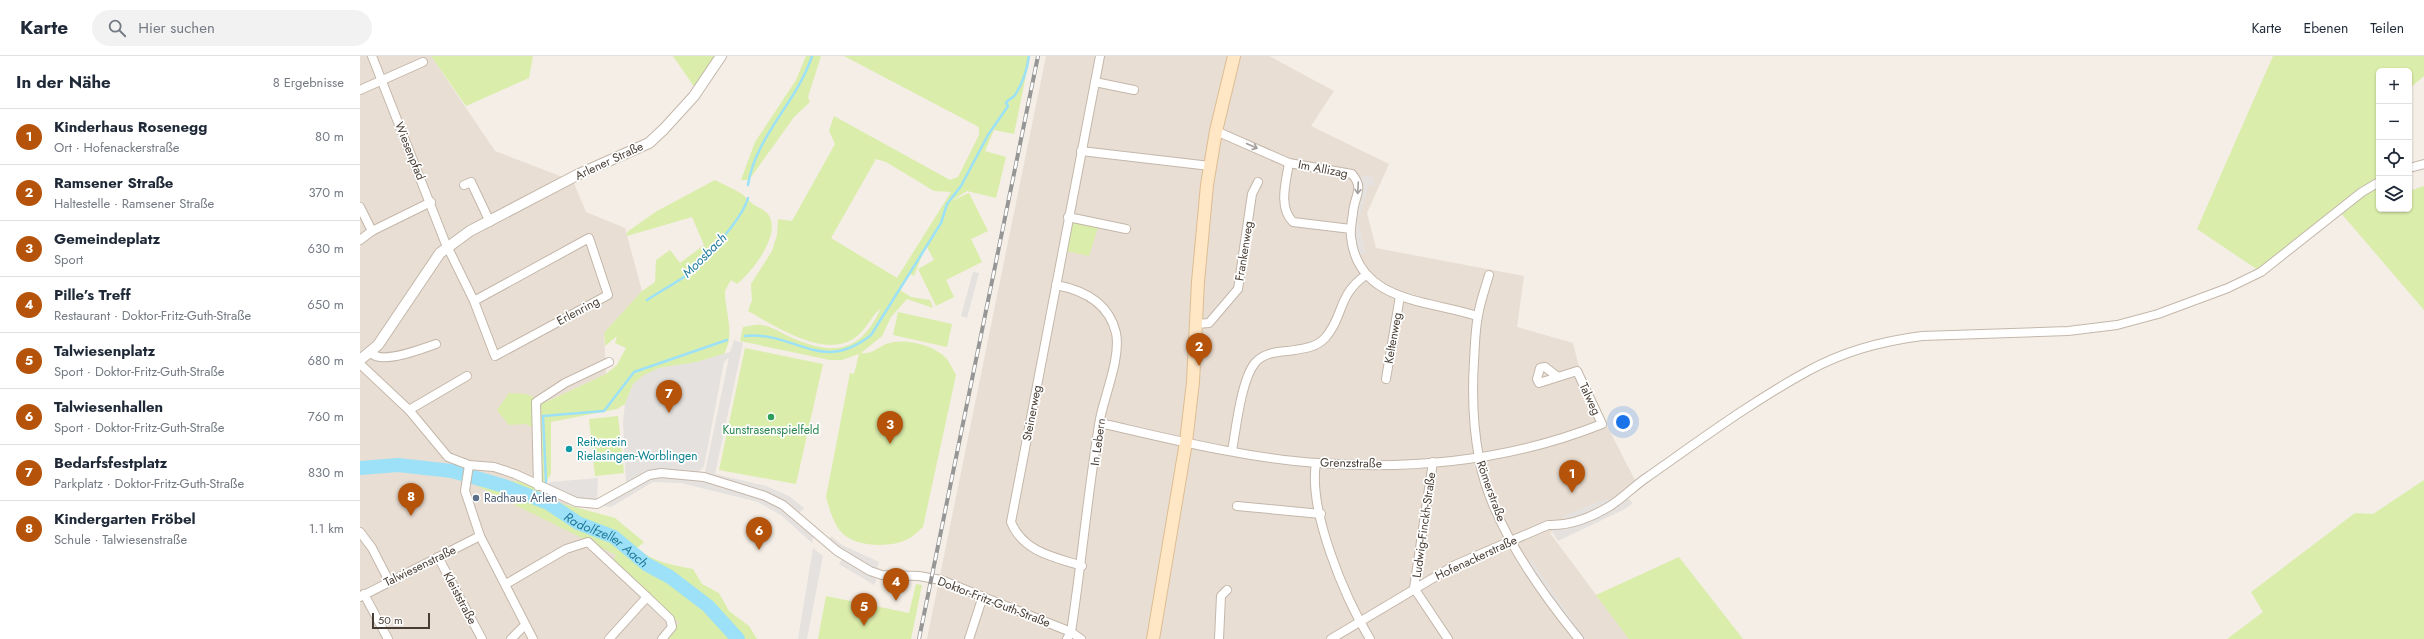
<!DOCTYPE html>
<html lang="de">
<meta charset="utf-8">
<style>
:root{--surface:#fff;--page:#f2f2f3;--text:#1f2937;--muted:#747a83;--line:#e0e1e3;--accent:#b45309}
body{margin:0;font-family:Jost,sans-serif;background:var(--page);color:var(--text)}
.controls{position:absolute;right:12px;top:12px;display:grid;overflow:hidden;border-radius:6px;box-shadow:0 1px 3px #0004}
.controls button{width:36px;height:36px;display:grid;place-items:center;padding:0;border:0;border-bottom:1px solid var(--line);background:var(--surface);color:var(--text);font:20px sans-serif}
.scale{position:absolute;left:12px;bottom:10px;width:58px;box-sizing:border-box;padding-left:4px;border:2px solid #483d34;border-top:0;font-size:11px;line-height:14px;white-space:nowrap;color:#483d34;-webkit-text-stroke:3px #fff;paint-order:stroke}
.you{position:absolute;left:1263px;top:366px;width:14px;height:14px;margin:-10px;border:3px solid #fff;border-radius:50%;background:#1a73e8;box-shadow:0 0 0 6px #1a73e833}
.badge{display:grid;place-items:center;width:26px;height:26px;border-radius:50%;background:var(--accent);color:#fff;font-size:13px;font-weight:700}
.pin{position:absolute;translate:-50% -33px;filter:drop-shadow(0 1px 2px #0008)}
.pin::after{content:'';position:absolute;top:21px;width:14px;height:12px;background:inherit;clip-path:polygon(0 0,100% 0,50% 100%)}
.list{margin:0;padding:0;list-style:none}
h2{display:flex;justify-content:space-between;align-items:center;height:52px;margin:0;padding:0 16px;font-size:17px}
h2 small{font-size:13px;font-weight:400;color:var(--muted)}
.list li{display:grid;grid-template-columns:26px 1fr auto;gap:12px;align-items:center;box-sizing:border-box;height:56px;padding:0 16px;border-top:1px solid var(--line)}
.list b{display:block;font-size:15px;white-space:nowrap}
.list p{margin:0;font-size:13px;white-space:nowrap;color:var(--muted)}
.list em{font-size:13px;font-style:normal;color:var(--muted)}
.icon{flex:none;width:22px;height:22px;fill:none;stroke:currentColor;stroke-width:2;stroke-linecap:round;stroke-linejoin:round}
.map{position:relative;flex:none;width:2064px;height:583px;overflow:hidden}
header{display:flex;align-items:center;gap:24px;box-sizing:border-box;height:56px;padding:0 20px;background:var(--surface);border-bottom:1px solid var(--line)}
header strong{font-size:19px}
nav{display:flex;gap:22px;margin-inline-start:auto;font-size:14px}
.search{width:280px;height:36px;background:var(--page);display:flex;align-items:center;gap:10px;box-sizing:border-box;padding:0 14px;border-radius:22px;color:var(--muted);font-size:15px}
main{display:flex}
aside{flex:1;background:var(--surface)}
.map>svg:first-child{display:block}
.residential{fill:#e9ded3}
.green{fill:#daedaa;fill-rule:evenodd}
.parking{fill:#e5e1de}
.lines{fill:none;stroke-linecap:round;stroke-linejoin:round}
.stream{stroke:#9ce1f7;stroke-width:2.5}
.river{stroke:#9ce1f7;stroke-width:14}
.minor-casing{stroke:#c4b7aa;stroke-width:10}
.tertiary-casing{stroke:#c4b7aa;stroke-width:12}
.secondary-casing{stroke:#dcbd93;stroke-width:14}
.minor{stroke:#fff;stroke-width:8}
.tertiary{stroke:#fff;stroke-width:10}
.secondary{stroke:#ffe7c5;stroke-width:12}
.rail-casing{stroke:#969696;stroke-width:4}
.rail{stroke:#fff;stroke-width:2.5;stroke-dasharray:8;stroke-linecap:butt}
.oneway{stroke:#a49e9a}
.leisure-dot{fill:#2e9e5b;stroke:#fff;stroke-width:1.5}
.culture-dot{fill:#0f9aa8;stroke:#fff;stroke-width:1.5}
.service-dot{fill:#5c6f8a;stroke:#fff;stroke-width:1.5}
.labels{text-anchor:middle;stroke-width:3.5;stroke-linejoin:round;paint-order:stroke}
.street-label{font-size:12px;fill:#483d34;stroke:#fff}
.leisure-label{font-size:12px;fill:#27864d;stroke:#fff}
.culture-label{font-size:12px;fill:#0d838f;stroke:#fff;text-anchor:start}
.service-label{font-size:12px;fill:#4e5e75;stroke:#fff;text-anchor:start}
.water-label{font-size:13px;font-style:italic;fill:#1f7b9b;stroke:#fff}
</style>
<header>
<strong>Karte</strong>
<div class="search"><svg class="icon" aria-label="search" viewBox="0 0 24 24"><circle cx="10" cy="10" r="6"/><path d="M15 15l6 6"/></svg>Hier suchen</div>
<nav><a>Karte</a><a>Ebenen</a><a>Teilen</a></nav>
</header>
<main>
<aside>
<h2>In der Nähe<small>8 Ergebnisse</small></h2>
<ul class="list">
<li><span class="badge">1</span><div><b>Kinderhaus Rosenegg</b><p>Ort · Hofenackerstraße</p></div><em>80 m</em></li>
<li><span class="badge">2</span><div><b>Ramsener Straße</b><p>Haltestelle · Ramsener Straße</p></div><em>370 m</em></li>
<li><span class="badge">3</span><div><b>Gemeindeplatz</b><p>Sport</p></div><em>630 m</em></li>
<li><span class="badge">4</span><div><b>Pille’s Treff</b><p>Restaurant · Doktor-Fritz-Guth-Straße</p></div><em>650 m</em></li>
<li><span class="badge">5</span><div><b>Talwiesenplatz</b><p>Sport · Doktor-Fritz-Guth-Straße</p></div><em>680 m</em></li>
<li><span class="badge">6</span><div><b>Talwiesenhallen</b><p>Sport · Doktor-Fritz-Guth-Straße</p></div><em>760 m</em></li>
<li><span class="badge">7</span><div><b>Bedarfsfestplatz</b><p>Parkplatz · Doktor-Fritz-Guth-Straße</p></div><em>830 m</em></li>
<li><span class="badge">8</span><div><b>Kindergarten Fröbel</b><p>Schule · Talwiesenstraße</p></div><em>1.1 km</em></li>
</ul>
</aside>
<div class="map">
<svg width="2064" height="583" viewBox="0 0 2064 583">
<rect width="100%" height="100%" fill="#f4eee6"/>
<g class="residential">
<polygon points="0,0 71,0 135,95 213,125 226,156 265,172 282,235 244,277 246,318 186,346 184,427 240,476 335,583 0,583"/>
<polygon points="686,0 909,0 974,35 951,70 1029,108 1007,157 1016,192 1164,220 1157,271 1213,287 1221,319 1276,426 1251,448 1190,477 1269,583 567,583"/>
</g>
<g class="green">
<polygon points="71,0 173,0 169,22 106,50"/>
<polygon points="313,0 356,0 335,32"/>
<polygon points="446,0 461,0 448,41 450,46 434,61 389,124 381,124 395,86 436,24"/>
<path d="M484,0h186l-16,78 -20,-4 -9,21 21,6 -10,41 -29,-7 -16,10 18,-8 19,38 -17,8 11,23 -36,18 8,17 -18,9 -18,-37 16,-9 -8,-15 -12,31 -4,-2 -10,16 11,7 19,3 3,8 -26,-9 -16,18 -9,19 -21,17c10,2 16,-5 25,-9 17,-7 49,1 61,15 3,4 6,11 9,16l-33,152c-5,4 -9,9 -15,12 -16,9 -51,8 -65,-5 -10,-10 -13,-24 -17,-37l24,-124 4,1 5,-20 -17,6h-12l-90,-19 3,-14c5,0 13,-3 18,-2 10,1 22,9 31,13 43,18 69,14 89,-30 -10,8 -15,23 -28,31 -30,19 -78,-13 -105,-28l4,-11 -1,-16 21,-33 5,-16 1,-16 14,2 43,-77 -6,-13 5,-15 116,64 8,-3 21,-42v-7l-2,-2zM516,103l10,3 48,29 17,1 -54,86 -66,-40z"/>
<polygon points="1913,0 2064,0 2064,20 2049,33 2049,15 2019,15 2019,76 2016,81 2019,122 1898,214 1837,173"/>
<path d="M355,124c9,5 20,9 28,15 4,3 7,7 11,10 5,3 9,4 13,8 17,19 -15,59 -30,71l-6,-4c-2,4 -7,10 -6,15 1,20 10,39 -1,59l-27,8 -38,6 -26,16 -8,20 -8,5 -66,13v52l-13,20 18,8 59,16 29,24 -7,6c16,14 35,17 56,21l9,15 17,9 10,18 20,15 8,13h-91l14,-18h-6l-62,-59 4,-7 -139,-69 6,-10c19,4 37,10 55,-1l-1,-45 -11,-6 -17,1 -12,-15 12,-17 17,1 20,8 60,-28 11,-9 9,-17 -11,-5 2,-7 -12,10 -1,-13 38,-42 13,-9 1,-22 14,-10 10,13 24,-18 -12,-28 -65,19v-4l30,-21z"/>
<polygon points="2064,130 2064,254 1981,157 2015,131 2019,134 2019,153 2049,153 2049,135"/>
<polygon points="712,167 739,168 729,200 706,195"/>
<polygon points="538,256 592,268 587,291 533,279"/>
<polygon points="385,292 463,308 436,428 359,414"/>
<polygon points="258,360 264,417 235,420 229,363"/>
<polygon points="2064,424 2064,583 1867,583 1903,556 1891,536 1995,457 2013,458"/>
<polygon points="1319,501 1383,583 1269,583 1236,539"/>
<polygon points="556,528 562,529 551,583 458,583 466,540 549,557"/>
</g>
<g class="parking">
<polygon points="1008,119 1014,122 1015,129 1009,129 998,166 1006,197 999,200 993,182 995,161 1002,134 996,123"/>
<polygon points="613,216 619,217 607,262 601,260"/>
<polygon points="374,284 383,287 355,418 406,430 429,440 444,452 436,460 454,476 452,487 421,459 398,446 321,427 293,426 251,451 216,446 181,432 190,426 238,422 237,448 289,419 301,417 344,421 369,301 364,306 344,410 337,418 297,414 281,419 266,428 263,365 265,348 273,328 284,319 299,312 337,306 370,296"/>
<polygon points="1264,439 1273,447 1265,453 1198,485 1190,472 1207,468 1203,460 1248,442 1252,448"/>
<polygon points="471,480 482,489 519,506 517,513 506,510 490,500 469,484"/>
<polygon points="453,492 463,500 447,583 438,583"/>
<polygon points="482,503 517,523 514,529 479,508"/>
<polygon points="1172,504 1195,539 1226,583 1219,583 1164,508"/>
</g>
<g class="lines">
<g class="stream">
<path d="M388,129c7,-48 49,-83 64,-129"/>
<path d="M287,244c12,-8 25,-15 37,-23 18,-14 58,-57 64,-79"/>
<path d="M385,280c51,-5 76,39 126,-1l70,-112 6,-19 14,-18 27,-51 20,-29 -2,-3c2,-4 6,-4 9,-8 8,-12 12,-25 14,-39"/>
<polyline points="186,426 183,360 244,355 274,316 367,284"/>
<polyline points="188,447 188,440"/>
</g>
<path class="river" id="s1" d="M0,412l38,-3 54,6 52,15 44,17 30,20 36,14 32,27 24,13 38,29 30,33"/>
<defs>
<g id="minor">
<polyline points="12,0 85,186 114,245 135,300 248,239 229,182 114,245"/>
<polyline points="735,26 774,34"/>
<polyline points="0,34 63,6"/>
<path d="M856,75l73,32 63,11c13,15 2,22 1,39 -1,8 -3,17 -2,24 7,66 78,63 126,79"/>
<polyline points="721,95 850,110"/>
<path d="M929,107c-3,19 -11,44 4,59l58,7"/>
<polyline points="2049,112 2064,108"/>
<polyline points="104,129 111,126 130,166"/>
<polyline points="0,151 12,175"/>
<polyline points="708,161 766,173"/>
<polyline points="0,184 12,175 71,146"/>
<path d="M1129,219c-4,14 -9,27 -11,41 -3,14 -3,30 -4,45 -2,32 -1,65 5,97 11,63 60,132 100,181"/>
<path d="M696,229c27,5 53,18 60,48 5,24 -11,61 -16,86 -12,70 -18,142 -29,213l-4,7"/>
<polyline points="836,268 849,267 878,233 892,138 898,126"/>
<path d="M11,297c11,12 50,-4 65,-9"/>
<polyline points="0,308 49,354 88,401 109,409 134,411 155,418 216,446 237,448 289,419 301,417 344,421 405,440 423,449 477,495 510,515 522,519 559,520 581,524 711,576 721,583"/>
<polyline points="1026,323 1040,240"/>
<polyline points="49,354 107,320"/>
<path d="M740,367c71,16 144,35 217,40 96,7 195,-3 285,-39l-25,-53 -19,6 -13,-10 -5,1 -3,11 2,4 19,-6"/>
<path d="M872,395c4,-22 9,-71 23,-88 8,-10 22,-11 33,-12 13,-2 28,-3 37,-13 19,-21 12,-43 41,-63"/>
<polyline points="1073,406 1054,532 1088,583"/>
<path d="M956,407c-8,48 29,135 54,176"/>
<polyline points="109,409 105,435 120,480 173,583"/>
<polyline points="178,430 176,346 205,327 249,306"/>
<polyline points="877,450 961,458"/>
<polyline points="0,476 12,492 29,525"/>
<polyline points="78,501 122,583"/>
<path d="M722,510c-28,-9 -59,-14 -71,-44l89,-466"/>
<polyline points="146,528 206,493 228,486 287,541"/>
<polyline points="4,538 28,583"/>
<polyline points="0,541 120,480"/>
<polyline points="151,583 165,569"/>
<polyline points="249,583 287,541 310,563 312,571 302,583"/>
<polyline points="609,583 623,540"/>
<polyline points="859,583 861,540 867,534"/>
<path d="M971,583l124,-74 93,-40c21,1 44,-8 62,-19 13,-8 24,-20 36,-28 53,-37 105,-76 162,-107 36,-20 74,-30 114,-35l146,-5 49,-6 41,-11 70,-26 33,-16 101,-80 17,-10"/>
</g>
<polyline id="tertiary" points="0,304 18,289 80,197 110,175 217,119 289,87 304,73 334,40 361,0"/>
<polyline id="secondary" points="793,583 826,386 833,326 838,226 847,129 856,75 874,0"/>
</defs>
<use href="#minor" class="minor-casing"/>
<use href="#tertiary" class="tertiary-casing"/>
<use href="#secondary" class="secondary-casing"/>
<use href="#minor" class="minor"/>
<use href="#tertiary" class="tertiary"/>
<use href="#secondary" class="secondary"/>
<defs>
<polyline id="rail" points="559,583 678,0"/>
</defs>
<use href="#rail" class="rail-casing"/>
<use href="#rail" class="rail"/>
</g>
<defs><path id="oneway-shaft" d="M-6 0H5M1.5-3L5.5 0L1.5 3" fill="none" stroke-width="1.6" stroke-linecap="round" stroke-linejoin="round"/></defs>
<g class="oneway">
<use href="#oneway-shaft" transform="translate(892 90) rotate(24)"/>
<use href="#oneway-shaft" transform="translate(998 132) rotate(93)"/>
</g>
<circle class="leisure-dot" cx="411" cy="361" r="4"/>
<circle class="culture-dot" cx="209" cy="393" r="4"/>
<circle class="service-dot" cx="116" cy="442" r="4"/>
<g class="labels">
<g class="street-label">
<text transform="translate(50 95) rotate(68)" y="4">Wiesenpfad</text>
<text transform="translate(249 105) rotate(-25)" y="4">Arlener Straße</text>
<text transform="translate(963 113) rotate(11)" y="4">Im Allizag</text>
<text transform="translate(884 195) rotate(-81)" y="4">Frankenweg</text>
<text transform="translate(218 255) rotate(-28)" y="4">Erlenring</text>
<text transform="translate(1033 282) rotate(-80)" y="4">Keltenweg</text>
<text transform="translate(1230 343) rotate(65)" y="4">Talweg</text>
<text transform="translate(672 357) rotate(-79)" y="4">Steinerweg</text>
<text transform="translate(738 386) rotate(-82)" y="4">In Lebern</text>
<text transform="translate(991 407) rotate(1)" y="4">Grenzstraße</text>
<text transform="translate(1131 435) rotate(70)" y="4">Römerstraße</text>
<text transform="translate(1064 469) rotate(-82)" y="4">Ludwig-Finckh-Straße</text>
<text transform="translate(1116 502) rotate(-25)" y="4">Hofenackerstraße</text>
<text transform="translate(60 510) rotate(-26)" y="4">Talwiesenstraße</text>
<text transform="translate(100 542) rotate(62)" y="4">Kleiststraße</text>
<text transform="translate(634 546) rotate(21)" y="4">Doktor-Fritz-Guth-Straße</text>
</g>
<g class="leisure-label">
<text x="411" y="378">Kunstrasenspielfeld</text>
</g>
<g class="culture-label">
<text x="217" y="390">Reitverein<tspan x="217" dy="14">Rielasingen-Worblingen</tspan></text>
</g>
<g class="service-label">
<text x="124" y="446">Radhaus Arlen</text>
</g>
<g class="water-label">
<text transform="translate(344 199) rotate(-45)" y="5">Moosbach</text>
<text dy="5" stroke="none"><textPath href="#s1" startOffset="263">Radolfzeller Aach</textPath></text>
</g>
</g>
</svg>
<div class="controls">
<button>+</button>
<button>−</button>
<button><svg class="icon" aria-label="locate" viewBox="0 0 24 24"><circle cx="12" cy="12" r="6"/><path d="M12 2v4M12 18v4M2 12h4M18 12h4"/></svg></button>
<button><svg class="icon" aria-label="layers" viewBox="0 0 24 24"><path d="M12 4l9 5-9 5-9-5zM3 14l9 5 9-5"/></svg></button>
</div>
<div class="scale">50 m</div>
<div class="you"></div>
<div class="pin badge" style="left:1212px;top:437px">1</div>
<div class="pin badge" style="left:839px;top:310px">2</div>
<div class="pin badge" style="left:530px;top:388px">3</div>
<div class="pin badge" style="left:536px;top:545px">4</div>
<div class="pin badge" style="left:504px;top:570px">5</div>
<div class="pin badge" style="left:399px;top:494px">6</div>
<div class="pin badge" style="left:309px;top:357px">7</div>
<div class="pin badge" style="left:51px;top:460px">8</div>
</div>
</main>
